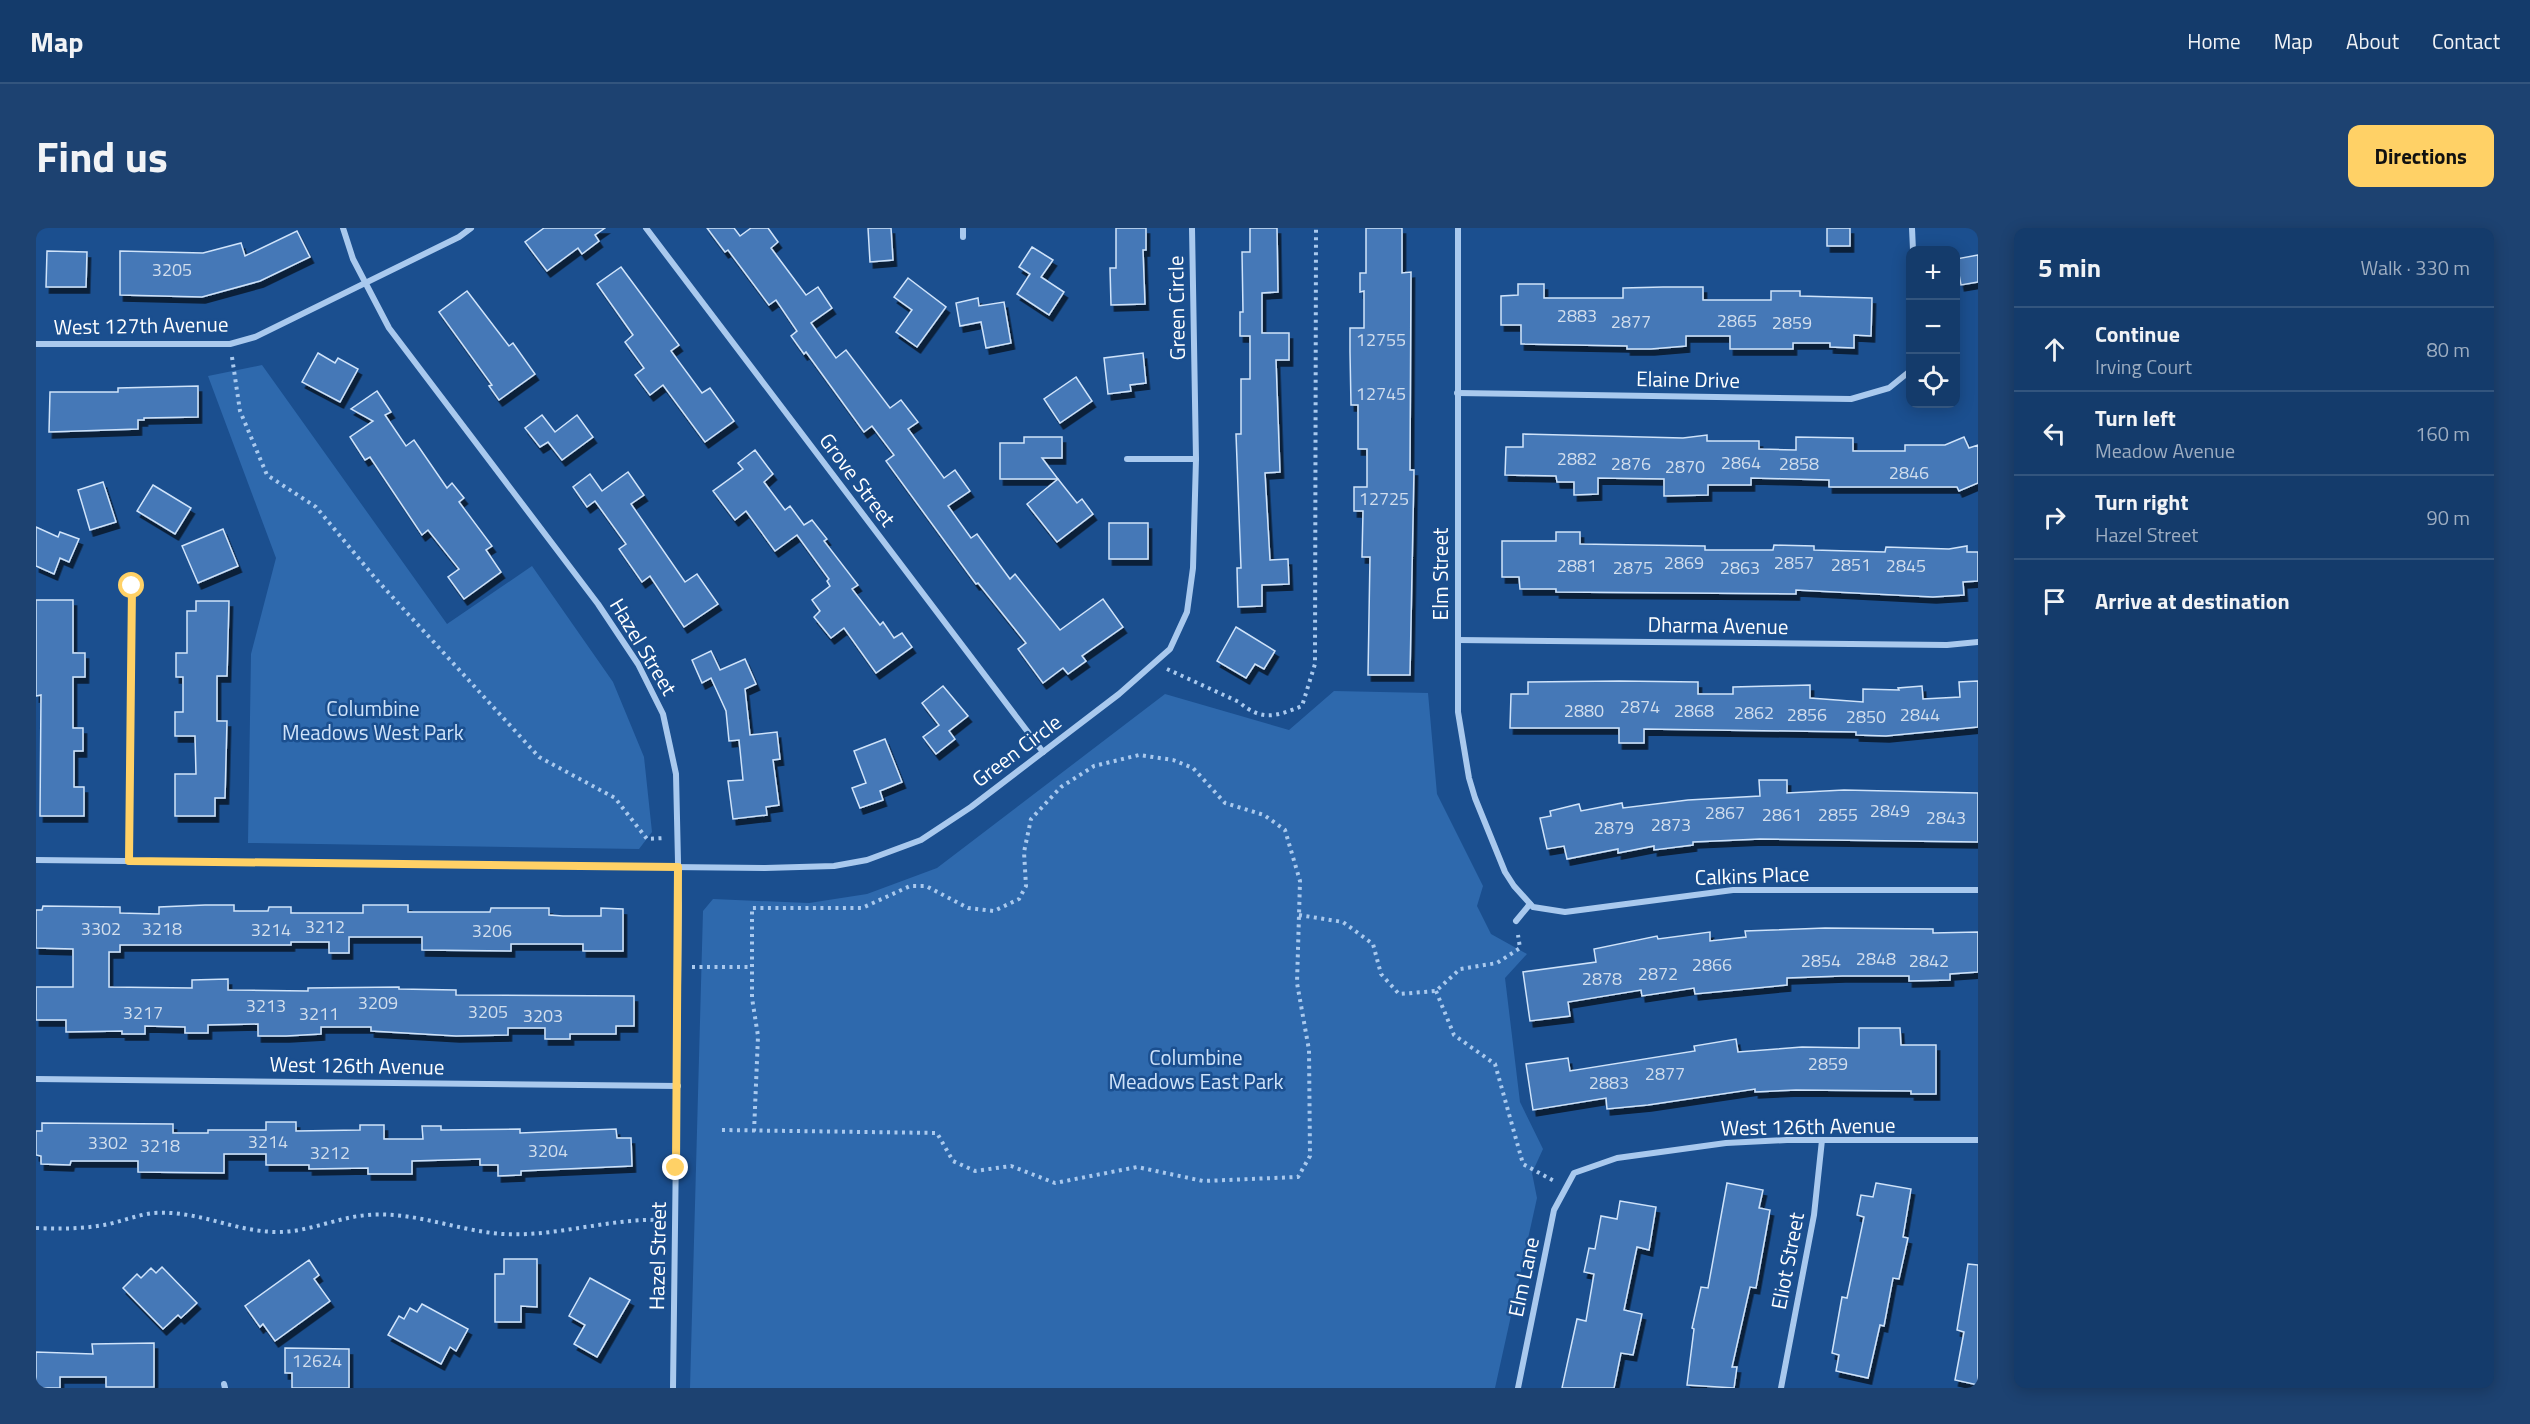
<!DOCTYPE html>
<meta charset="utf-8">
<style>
:root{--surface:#143b6b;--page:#1d4271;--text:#f1f3f6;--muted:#9dadc1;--line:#33557e;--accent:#ffd166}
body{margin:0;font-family:"Titillium Web",sans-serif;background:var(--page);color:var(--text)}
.controls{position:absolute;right:18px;top:18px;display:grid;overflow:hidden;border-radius:12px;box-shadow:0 3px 15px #0003}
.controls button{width:54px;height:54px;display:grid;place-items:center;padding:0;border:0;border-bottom:2px solid var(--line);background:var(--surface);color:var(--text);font:30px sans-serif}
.stop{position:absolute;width:18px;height:18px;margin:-14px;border:4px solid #ffd166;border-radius:50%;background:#fff}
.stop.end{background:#ffd166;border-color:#fff;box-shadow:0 2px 6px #0008}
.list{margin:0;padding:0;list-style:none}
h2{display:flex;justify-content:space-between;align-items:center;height:78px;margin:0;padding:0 24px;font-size:26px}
h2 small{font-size:20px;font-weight:400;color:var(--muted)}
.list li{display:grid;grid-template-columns:39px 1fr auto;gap:18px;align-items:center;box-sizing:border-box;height:84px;padding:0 24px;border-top:2px solid var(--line)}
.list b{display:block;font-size:22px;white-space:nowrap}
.list p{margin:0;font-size:20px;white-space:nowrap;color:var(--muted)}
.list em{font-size:20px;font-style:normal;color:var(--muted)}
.icon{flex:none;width:33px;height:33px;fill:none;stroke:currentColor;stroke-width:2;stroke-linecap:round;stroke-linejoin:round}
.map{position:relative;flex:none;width:1942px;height:1160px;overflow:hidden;border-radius:12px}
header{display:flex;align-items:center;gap:36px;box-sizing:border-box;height:84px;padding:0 30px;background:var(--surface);border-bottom:2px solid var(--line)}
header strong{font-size:28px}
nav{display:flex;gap:33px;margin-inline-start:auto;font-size:21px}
.intro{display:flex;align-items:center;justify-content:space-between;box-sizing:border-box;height:144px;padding:0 36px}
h1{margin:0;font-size:42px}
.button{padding:15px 27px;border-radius:12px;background:var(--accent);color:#111;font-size:21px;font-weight:700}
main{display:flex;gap:36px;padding:0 36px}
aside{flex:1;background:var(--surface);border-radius:12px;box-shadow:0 3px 15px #0003}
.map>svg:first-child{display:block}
.green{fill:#2e69ad}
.building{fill:#4478b7;stroke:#cfe3fa;stroke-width:1.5;filter:url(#shadow)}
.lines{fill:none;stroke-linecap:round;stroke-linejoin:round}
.path{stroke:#a9c9ee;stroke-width:4;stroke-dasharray:3 4.5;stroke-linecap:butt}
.minor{stroke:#a9c9ee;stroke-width:6}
.route{stroke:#ffd166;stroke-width:8}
.labels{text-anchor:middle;stroke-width:5;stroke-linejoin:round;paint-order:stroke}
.number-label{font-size:18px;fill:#d0dded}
.street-label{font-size:21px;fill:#fff;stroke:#1b4f8f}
.park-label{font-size:21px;fill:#cfe3fa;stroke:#1b4f8f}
</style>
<header>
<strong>Map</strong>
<nav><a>Home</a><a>Map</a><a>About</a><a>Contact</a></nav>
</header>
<div class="intro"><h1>Find us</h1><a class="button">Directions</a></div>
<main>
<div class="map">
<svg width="1942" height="1160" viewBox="0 0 1942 1160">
<defs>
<filter id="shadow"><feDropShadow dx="3.5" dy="6" stdDeviation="0" flood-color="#0009"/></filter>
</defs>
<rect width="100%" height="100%" fill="#1b4f8f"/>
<g class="green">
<polygon points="226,137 411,396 496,338 577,454 608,529 616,604 603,621 212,615 215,426 240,330 172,148"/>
<polygon points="1298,463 1392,465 1401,566 1447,658 1441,678 1455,706 1491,726 1469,750 1484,874 1507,921 1496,945 1501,970 1459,1160 654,1160 667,683 677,671 773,675 831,666 901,640 1129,466 1253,502"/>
</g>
<g class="building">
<polygon points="508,0 569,0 559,7 563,13 546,26 542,20 511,43 489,14"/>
<polygon points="671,0 698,0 704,8 715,0 732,0 742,14 735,20 770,67 782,59 796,80 775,95 800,130 810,122 854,180 865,172 882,194 872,201 908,250 919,242 934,263 912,278 935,310 941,306 974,351 979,346 1024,402 1067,371 1087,399 1046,428 1050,433 1032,446 1027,440 1007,455 982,421 990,415 942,355 940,356 850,233 858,227 836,198 828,204 770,124 768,126 755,108 761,103 740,72 733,77 692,22 689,24"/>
<polygon points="832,0 855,0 857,32 834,34"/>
<polygon points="1080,0 1110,0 1110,22 1107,22 1109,76 1075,77 1074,40 1080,40"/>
<polygon points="1214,0 1241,0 1242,64 1226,65 1226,105 1253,105 1253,132 1240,132 1244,244 1229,245 1234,332 1252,331 1253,356 1226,357 1226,378 1202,379 1201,340 1205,340 1200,206 1205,206 1205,151 1214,151 1214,108 1204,108 1204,84 1207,84 1206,24 1214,24"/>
<polygon points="1330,0 1366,0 1366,45 1375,44 1374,242 1378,242 1374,447 1332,447 1334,329 1326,329 1327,283 1318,283 1318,259 1331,259 1331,221 1322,221 1322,177 1315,177 1314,124 1314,100 1328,100 1328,63 1324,64 1324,45 1330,45"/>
<rect x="1791" y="0" width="23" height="18"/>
<polygon points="261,3 274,29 224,53 166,69 84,67 84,23 167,25 205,15 209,28"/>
<polygon points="996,19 1017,32 1005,49 1028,64 1013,87 981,66 994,46 983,39"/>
<polygon points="11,23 51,24 50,59 10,59"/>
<polygon points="1942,27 1942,54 1925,57 1920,31"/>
<polygon points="585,39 643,117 635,123 666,165 674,160 698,193 669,214 627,157 614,167 599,147 608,140 589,114 597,107 561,56"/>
<polygon points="872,50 910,79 881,119 860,104 876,82 858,69"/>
<polygon points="1482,56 1508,56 1508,70 1587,70 1587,60 1627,59 1667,59 1667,72 1735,72 1735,63 1764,63 1764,68 1836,70 1835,108 1818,107 1818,120 1794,119 1794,115 1757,115 1757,121 1694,121 1694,108 1650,108 1650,118 1615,121 1591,121 1591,118 1485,116 1485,97 1465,97 1465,68 1482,67"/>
<polygon points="431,63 473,118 477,115 499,146 463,172 453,158 456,157 403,84"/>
<polygon points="942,70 943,78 968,74 975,115 950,120 945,94 924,98 920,75"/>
<polygon points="282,125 299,135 302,130 322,141 304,174 266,154"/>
<polygon points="1107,125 1110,155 1094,157 1095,163 1072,166 1068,130"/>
<polygon points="1040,149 1056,173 1024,195 1008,171"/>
<polygon points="162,158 162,189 108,190 108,192 102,192 102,201 13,204 14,164 82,164 82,160"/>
<polygon points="341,163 355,184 349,187 370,218 378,212 411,260 416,255 428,270 423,274 456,318 450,322 465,344 428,371 412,349 423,341 392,302 386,307 334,229 329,232 314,209 337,193 315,181"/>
<polygon points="506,187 519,204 541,187 557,209 526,232 512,214 504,219 489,200"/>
<polygon points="1487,206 1647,210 1671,207 1671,213 1723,213 1723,221 1760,222 1760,209 1817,210 1817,223 1869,223 1869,217 1909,217 1928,209 1933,220 1942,217 1942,255 1923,263 1921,259 1793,259 1793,252 1715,250 1715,257 1672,257 1672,267 1628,268 1628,251 1562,250 1562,266 1538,267 1538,254 1521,254 1520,248 1469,247 1470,219 1487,219"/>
<polygon points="988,209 1026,209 1026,230 1006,230 1022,251 964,251 964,215 988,215"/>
<polygon points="719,222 737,246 728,254 749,282 754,278 768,297 776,292 791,311 788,313 822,357 816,361 844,397 847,394 858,410 866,405 876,419 840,445 808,400 795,410 778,389 784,383 776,372 794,358 791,353 793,351 761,307 739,323 710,283 699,292 677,263 707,241 702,235"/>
<polygon points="592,244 608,267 595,276 649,354 661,346 682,376 648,399 614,348 606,354 583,321 590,316 559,273 551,279 537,259 554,246 566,263"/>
<polygon points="1022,251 1041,275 1046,271 1057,286 1021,314 991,276"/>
<polygon points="67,254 80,294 54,302 42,262"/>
<polygon points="117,257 155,280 139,306 101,283"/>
<rect x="1073" y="295" width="39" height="36"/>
<polygon points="0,299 22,309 24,304 43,311 33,334 24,330 18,346 0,338"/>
<polygon points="187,301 202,338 162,355 146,318"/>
<polygon points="1520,304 1544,304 1544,316 1669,318 1669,322 1737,322 1738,317 1778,318 1778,322 1849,324 1850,319 1913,321 1931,318 1931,324 1942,324 1942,353 1927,354 1928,367 1897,369 1760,362 1760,366 1520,364 1520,361 1484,361 1483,349 1466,349 1466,313 1520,313"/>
<polygon points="0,372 37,372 37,425 49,425 49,449 37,449 37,500 47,500 47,523 38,523 38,559 48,559 48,588 4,588 5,467 0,468"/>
<polygon points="160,373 193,373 191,448 181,448 181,493 191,493 189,570 179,570 179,588 139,588 139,546 160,546 159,508 139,508 139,484 147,484 147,449 140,449 140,425 151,425 151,383 160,383"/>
<polygon points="1200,399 1239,423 1228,441 1219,436 1210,450 1181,433"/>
<polygon points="675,423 684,442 709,431 720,456 709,461 714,507 741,504 744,531 737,532 743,577 730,579 731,587 697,591 692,553 707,552 703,512 693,513 690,483 675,450 666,455 656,432"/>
<polygon points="1583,453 1662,454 1662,466 1697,466 1697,459 1774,457 1774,470 1827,474 1827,461 1863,462 1862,460 1886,458 1887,471 1924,469 1923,454 1942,453 1942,499 1850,508 1820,507 1820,504 1608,501 1608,515 1583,515 1583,500 1474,500 1475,466 1492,466 1492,454"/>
<polygon points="907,458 932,488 913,503 919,511 900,526 887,509 903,497 886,475"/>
<polygon points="849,511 866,554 844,563 847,572 824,580 816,560 830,555 818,523"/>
<polygon points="1723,552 1751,552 1751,565 1808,562 1942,565 1942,614 1724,611 1657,614 1657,617 1618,622 1618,618 1582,625 1582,621 1531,631 1528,618 1511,621 1504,590 1515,588 1514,583 1543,576 1545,583 1586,575 1587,580 1652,572 1724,568"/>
<polygon points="169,677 198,677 198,683 232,683 233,679 255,679 255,685 327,685 327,677 372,677 372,684 454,684 455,680 513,680 513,687 527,688 565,688 565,680 587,681 587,723 547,723 547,716 475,716 475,723 386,722 386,709 313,709 313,725 293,725 293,714 255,714 255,717 84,717 84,724 73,724 73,759 156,760 156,752 192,751 192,762 272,763 272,760 363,759 363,761 420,762 420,767 598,768 598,798 580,798 580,806 534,806 534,811 509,811 509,800 472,800 472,807 420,808 335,803 335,799 285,799 285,806 250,808 222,808 222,796 172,797 172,805 149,805 149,799 109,798 109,806 86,806 86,803 30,804 30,792 0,792 0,759 37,759 37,721 0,720 0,682 6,682 7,678 84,679 84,685 123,686 123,679"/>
<polygon points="1789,700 1897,701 1897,705 1942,704 1942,744 1914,746 1914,752 1873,753 1873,748 1806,748 1751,750 1751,757 1659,766 1658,760 1606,768 1605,762 1532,774 1534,788 1494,793 1487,744 1560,734 1558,721 1621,708 1622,711 1674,704 1674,713 1710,709 1709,703"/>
<polygon points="1823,800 1864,800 1865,817 1900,817 1900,866 1875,866 1875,863 1760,862 1719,864 1719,861 1612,877 1571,881 1570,870 1497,882 1490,836 1532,830 1534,843 1659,823 1658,818 1700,811 1702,824 1766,819 1823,820"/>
<polygon points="230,894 260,894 260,903 324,902 324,897 348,897 348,911 387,911 386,898 405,898 405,902 484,901 484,905 580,901 581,910 595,910 596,938 485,943 485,947 462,948 462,937 444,937 444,931 376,933 376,946 332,946 332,940 273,941 273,937 230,937 230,926 188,926 188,945 102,944 102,933 35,933 34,937 5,936 5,928 0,927 0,903 6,903 6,895 137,896 137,905 172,905 172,902 230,902"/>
<polygon points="1691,955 1727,962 1723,980 1734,982 1720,1060 1714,1059 1696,1139 1701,1139 1698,1160 1651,1157 1658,1101 1656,1100 1665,1059 1672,1060"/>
<polygon points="1840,955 1875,961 1867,1009 1872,1010 1863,1051 1857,1050 1848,1098 1844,1097 1832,1150 1800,1143 1803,1127 1796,1125 1806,1069 1811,1070 1828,989 1821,987 1825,967 1837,969"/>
<polygon points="1584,973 1620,979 1613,1022 1601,1019 1588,1082 1606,1086 1597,1127 1585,1125 1578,1160 1526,1160 1541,1091 1550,1093 1558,1046 1548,1044 1553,1020 1559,1021 1565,988 1581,991"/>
<polygon points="468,1031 501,1031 501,1079 485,1078 485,1094 459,1094 459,1046 468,1046"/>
<polygon points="273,1032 283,1047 278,1051 294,1073 239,1113 227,1096 224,1099 209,1078"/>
<polygon points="1932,1036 1942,1037 1942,1157 1919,1152 1928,1104 1921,1102"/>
<polygon points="126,1039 161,1075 145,1090 142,1087 127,1101 87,1060 101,1046 105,1050 115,1040 120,1045"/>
<polygon points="554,1050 594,1072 561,1129 538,1116 549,1097 533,1088"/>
<polygon points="386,1076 432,1101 420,1123 414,1119 405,1136 352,1107 363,1088 368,1091 374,1080 381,1084"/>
<polygon points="118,1115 118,1159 70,1159 70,1149 24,1149 24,1160 0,1160 0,1124 57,1126 56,1116"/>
<polygon points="249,1120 313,1121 313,1160 256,1160 256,1145 249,1145"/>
</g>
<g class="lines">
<g class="path">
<polyline points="196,129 204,183 231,247 280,279 340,351 503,529 579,570 611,611 629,610"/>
<path d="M1131,441l72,33c23,20 38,14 63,4l13,-42 1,-436"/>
<polyline points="1263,687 1307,694 1337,716 1345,746 1363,766 1400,763 1424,741 1461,735 1484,720 1482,707"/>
<polyline points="656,739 716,739"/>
<polyline points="1400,763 1418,807 1459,836 1487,936 1518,953"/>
<polyline points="686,902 901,905 917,933 939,943 975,938 1019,955 1101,939 1167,953 1262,949 1274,928 1273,822 1261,755 1264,653 1249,602 1228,587 1189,575 1157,540 1137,532 1103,527 1058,538 1025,559 995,591 988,624 990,658 983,671 958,683 932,680 890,658 874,658 826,680 716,680 716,770 722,808 718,904"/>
<path d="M0,1000c23,1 45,1 68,-3 16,-3 33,-10 49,-12 47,-3 81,19 125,19 31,0 60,-15 90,-17 46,-4 90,16 135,19 54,3 106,-16 159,-14"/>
</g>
<g class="minor">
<polyline points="307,0 317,31 353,100 562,376 602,436 627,486 640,546 643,678 637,1160"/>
<polyline points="610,0 1007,524"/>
<polyline points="1422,0 1422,484 1433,550 1439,570 1469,644 1478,658 1497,679 1529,684 1697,662 1942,662"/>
<polyline points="1876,0 1877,22"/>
<polyline points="927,9 927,0"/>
<polyline points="0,116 194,116 219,109 423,9 435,0"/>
<polyline points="1421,165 1815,171 1853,160 1874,143"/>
<polyline points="1091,231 1160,231"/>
<polyline points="1422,412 1911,417 1942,414"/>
<polyline points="0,632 729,640 798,638 831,632 885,612 935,579 1083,466 1134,421 1151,384 1157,340 1160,231 1156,0"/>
<polyline points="93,633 96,358"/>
<polyline points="1480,693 1494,676"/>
<polyline points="0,851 642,858"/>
<polyline points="188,1156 189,1160"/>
<polyline points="1482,1160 1518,982 1538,945 1581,930 1690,915 1751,912 1942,912"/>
<polyline points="1745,1160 1778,987 1786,912"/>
</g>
</g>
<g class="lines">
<polyline class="route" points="96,358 93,633 642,639 640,940"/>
</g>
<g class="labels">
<g class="number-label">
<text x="136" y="48">3205</text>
<text x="1541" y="94">2883</text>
<text x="1701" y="99">2865</text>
<text x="1595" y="100">2877</text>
<text x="1756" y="101">2859</text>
<text x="1345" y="118">12755</text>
<text x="1345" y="172">12745</text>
<text x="1541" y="237">2882</text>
<text x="1705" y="241">2864</text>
<text x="1595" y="242">2876</text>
<text x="1763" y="242">2858</text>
<text x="1649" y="245">2870</text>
<text x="1873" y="251">2846</text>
<text x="1348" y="277">12725</text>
<text x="1648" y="341">2869</text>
<text x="1758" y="341">2857</text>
<text x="1815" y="343">2851</text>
<text x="1541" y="344">2881</text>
<text x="1870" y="344">2845</text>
<text x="1597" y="346">2875</text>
<text x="1704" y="346">2863</text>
<text x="1604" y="485">2874</text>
<text x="1548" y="489">2880</text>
<text x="1658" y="489">2868</text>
<text x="1718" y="491">2862</text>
<text x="1771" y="493">2856</text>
<text x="1884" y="493">2844</text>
<text x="1830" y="495">2850</text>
<text x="1854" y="589">2849</text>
<text x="1689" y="591">2867</text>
<text x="1746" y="593">2861</text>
<text x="1802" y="593">2855</text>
<text x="1910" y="596">2843</text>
<text x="1635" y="603">2873</text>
<text x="1578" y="606">2879</text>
<text x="289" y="705">3212</text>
<text x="65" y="707">3302</text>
<text x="126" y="707">3218</text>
<text x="235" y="708">3214</text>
<text x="456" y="709">3206</text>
<text x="1840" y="737">2848</text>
<text x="1785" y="739">2854</text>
<text x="1893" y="739">2842</text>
<text x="1676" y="743">2866</text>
<text x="1622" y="752">2872</text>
<text x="1566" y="757">2878</text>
<text x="342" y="781">3209</text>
<text x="230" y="784">3213</text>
<text x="452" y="790">3205</text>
<text x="107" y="791">3217</text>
<text x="283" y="792">3211</text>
<text x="507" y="794">3203</text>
<text x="1792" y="842">2859</text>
<text x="1629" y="852">2877</text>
<text x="1573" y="861">2883</text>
<text x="232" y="920">3214</text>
<text x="72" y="921">3302</text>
<text x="124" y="924">3218</text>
<text x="512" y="929">3204</text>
<text x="294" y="931">3212</text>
<text x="281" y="1139">12624</text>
</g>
<g class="street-label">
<text transform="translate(1141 80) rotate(-91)" y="7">Green Circle</text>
<text transform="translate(105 98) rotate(-1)" y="7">West 127th Avenue</text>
<text transform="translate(1652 152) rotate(1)" y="7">Elaine Drive</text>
<text transform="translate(821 252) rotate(53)" y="7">Grove Street</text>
<text transform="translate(1405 346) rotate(-90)" y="7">Elm Street</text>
<text transform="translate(1682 398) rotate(1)" y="7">Dharma Avenue</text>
<text transform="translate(607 419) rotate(59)" y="7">Hazel Street</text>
<text transform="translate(981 523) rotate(-37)" y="7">Green Circle</text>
<text transform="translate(1716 648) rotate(-2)" y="7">Calkins Place</text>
<text transform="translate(321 838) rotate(1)" y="7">West 126th Avenue</text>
<text transform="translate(1772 899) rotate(-1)" y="7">West 126th Avenue</text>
<text transform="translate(622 1028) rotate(-89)" y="7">Hazel Street</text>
<text transform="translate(1752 1033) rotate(-79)" y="7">Eliot Street</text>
<text transform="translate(1488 1049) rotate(-78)" y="7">Elm Lane</text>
</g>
<g class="park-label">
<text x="337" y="488">Columbine<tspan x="337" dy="24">Meadows West Park</tspan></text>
<text x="1160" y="837">Columbine<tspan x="1160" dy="24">Meadows East Park</tspan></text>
</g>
</g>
</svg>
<div class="controls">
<button>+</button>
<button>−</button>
<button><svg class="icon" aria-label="locate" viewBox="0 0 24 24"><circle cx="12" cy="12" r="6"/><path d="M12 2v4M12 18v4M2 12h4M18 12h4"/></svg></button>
</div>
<div class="stop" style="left:96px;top:358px"></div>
<div class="stop end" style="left:640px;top:940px"></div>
</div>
<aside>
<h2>5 min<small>Walk · 330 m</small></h2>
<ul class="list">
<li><svg class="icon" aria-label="ahead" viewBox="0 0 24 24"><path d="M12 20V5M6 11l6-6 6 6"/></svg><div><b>Continue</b><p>Irving Court</p></div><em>80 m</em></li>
<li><svg class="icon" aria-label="left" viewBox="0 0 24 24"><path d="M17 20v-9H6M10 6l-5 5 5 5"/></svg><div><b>Turn left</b><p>Meadow Avenue</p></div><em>160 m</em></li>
<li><svg class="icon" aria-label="right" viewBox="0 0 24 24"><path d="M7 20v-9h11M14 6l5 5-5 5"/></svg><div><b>Turn right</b><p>Hazel Street</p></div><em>90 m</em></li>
<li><svg class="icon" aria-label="arrive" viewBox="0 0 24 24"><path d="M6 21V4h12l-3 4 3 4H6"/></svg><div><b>Arrive at destination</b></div></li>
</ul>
</aside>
</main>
